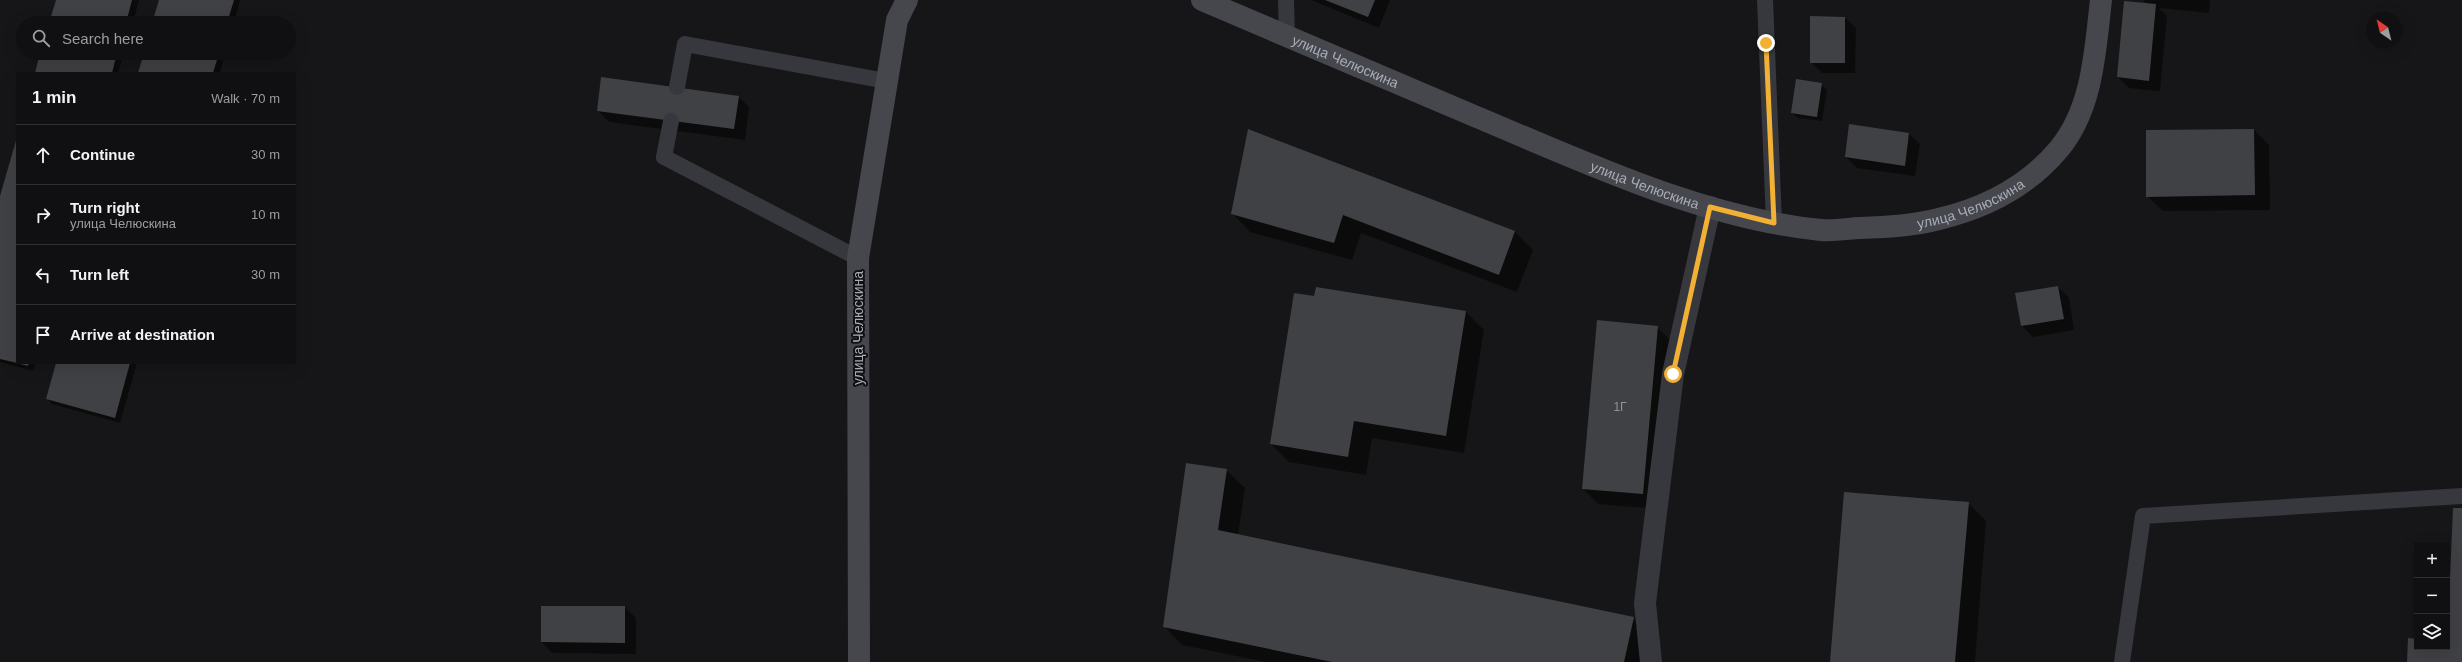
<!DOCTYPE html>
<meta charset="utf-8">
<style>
:root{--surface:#101012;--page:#1e1e20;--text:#f1f3f6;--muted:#9c9d9f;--line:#303032}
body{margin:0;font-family:Arial,sans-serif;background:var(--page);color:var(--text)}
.controls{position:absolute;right:12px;bottom:12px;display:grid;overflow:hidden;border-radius:0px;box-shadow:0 4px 16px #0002}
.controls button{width:36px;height:36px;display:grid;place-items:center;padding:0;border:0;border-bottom:1px solid var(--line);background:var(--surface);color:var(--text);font:20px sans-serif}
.compass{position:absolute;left:2366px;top:12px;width:36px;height:36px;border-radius:50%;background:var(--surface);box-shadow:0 4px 16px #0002;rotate:325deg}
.stop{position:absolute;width:12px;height:12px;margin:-9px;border:3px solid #f2b134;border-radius:50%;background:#fff}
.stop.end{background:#f2b134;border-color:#fff;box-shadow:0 1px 4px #0008}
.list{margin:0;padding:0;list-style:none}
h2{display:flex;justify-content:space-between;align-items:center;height:52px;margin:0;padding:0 16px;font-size:17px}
h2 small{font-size:13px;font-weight:400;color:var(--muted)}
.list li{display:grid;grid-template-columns:26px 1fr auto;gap:12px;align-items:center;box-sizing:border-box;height:60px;padding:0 16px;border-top:1px solid var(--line)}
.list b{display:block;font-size:15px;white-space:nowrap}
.list p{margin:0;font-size:13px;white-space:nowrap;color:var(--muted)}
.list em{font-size:13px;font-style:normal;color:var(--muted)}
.icon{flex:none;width:22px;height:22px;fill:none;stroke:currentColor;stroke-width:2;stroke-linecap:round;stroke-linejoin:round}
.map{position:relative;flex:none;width:2462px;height:662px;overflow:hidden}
.search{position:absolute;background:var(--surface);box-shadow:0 4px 16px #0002;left:16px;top:16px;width:280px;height:44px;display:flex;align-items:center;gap:10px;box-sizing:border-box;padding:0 14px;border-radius:22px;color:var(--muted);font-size:15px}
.panel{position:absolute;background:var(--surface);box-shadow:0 4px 16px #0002;left:16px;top:72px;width:280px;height:292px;border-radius:0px}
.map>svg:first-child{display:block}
.shadow{fill:#0007}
.building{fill:#404145}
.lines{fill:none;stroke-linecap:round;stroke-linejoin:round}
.lane{stroke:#37383d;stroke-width:16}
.street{stroke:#37383d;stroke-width:22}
.secondary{stroke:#45474d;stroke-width:22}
.route{stroke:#f2b134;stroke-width:5}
.labels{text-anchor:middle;stroke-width:4;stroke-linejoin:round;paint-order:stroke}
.number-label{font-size:12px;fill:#8e929b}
.street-label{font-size:14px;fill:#a8adb8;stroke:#111113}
</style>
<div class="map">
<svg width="2462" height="662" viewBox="0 0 2462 662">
<rect width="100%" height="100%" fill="#161618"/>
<g class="shadow">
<polygon points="57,0 139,0 133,23 50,23"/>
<polygon points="160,0 240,0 234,23 153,23"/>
<polygon points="1311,0 1390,0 1379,28"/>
<polygon points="2143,0 2210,0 2209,13 2159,8 2167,16 2160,91 2129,88 2118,77 2147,4"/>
<polygon points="1845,18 1856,28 1855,73 1822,73 1811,62"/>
<polygon points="42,53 124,53 118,73 36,73"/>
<polygon points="145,53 225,53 220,73 139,73"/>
<polygon points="1821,84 1827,90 1822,121 1798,118 1792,113"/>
<polygon points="738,96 749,107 745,140 609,122 598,111"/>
<polygon points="1248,130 1515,232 1533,250 1517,292 1361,233 1352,260 1250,232 1232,213"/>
<polygon points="2254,130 2269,145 2270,210 2163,211 2147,196 2147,131"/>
<polygon points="1909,134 1920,144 1915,176 1857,168 1846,157"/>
<polygon points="17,139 17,363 36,363 33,371 0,362 0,199"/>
<polygon points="2058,287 2069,298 2074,330 2033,337 2022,326 2017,294"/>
<polygon points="1315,297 1466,312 1484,330 1464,453 1372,438 1366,475 1289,462 1271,444"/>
<polygon points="1657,327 1672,342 1658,509 1598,504 1583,489"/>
<polygon points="57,363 137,363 120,423 52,404 47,398"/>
<polygon points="1226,470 1245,488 1238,535 1633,618 1651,636 1646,662 1266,662 1182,645 1164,626"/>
<polygon points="1968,503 1986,521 1975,662 1831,662"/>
<polygon points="2454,509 2462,509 2462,662 2408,662 2417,640 2417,647 2447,647 2447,642 2449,642 2447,640"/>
<polygon points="625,607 636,618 636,654 552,653 542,642"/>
</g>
<g class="building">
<polygon points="56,0 132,0 126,23 49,23"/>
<polygon points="159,0 234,0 227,23 152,23"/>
<polygon points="1325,0 1375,0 1368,17"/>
<polygon points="2124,1 2156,4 2149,81 2117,77"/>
<polygon points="1810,16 1845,17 1845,63 1810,63"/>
<polygon points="40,53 117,53 112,73 35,73"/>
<polygon points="144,53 219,53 213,73 138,73"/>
<polygon points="601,77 739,96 734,129 597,111"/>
<polygon points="1796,79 1822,83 1817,117 1791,113"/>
<polygon points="1849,124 1909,133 1905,166 1845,157"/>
<polygon points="1248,129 1515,231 1499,275 1343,215 1334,243 1231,214"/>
<polygon points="2254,129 2255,195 2146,197 2146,130"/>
<polygon points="17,137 17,363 0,359 0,196"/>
<polygon points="2058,286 2064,319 2021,326 2015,293"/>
<polygon points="1316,287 1466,311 1446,436 1354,421 1348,457 1270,444 1294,293 1314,296"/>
<polygon points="1597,320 1658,326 1643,494 1582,489"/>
<polygon points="17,363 29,363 28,366"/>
<polygon points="56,363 130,363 115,418 46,399"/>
<polygon points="1186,463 1227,469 1218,530 1634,617 1624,662 1332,662 1163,627"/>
<polygon points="1844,492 1969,502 1955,662 1830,662"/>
<polygon points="2453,508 2462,508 2462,662 2407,662 2408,638 2417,639 2417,647 2447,647"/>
<polygon points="541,606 625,606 625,643 541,642"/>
</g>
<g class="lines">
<g class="lane">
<polyline points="1286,0 1287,37"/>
<polyline points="1765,0 1774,223"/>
<polyline points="677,87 685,44 886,81"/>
<polyline points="671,121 664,157 858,258"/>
<polyline points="2122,662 2143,516 2462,496"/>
</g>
<polyline class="street" points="1651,662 1645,603 1673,374 1710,207"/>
<g class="secondary">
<path id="s1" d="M1202,0c90,39 180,77 270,115 110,46 229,103 349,115 12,1 25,-1 38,-2 27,-1 53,-2 80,-9 46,-11 89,-33 120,-70 34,-41 36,-98 42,-149"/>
<polyline points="859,662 858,258 897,20 907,0"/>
</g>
</g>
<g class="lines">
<polyline class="route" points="1673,374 1710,207 1774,223 1766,43"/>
</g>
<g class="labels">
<g class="number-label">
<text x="1620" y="411">1Г</text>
</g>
<g class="street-label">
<text dy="5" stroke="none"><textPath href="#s1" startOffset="156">улица Челюскина</textPath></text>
<text dy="5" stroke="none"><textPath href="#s1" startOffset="480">улица Челюскина</textPath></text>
<text dy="5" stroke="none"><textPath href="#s1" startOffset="816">улица Челюскина</textPath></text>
<text transform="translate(858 328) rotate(-90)" y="5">улица Челюскина</text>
</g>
</g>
</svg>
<div class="controls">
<button>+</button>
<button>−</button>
<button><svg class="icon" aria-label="layers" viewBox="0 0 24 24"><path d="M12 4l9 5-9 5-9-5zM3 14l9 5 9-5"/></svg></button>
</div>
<svg class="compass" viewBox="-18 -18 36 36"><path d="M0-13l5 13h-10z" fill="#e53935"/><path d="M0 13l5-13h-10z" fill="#9c9d9f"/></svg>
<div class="stop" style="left:1673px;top:374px"></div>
<div class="stop end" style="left:1766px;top:43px"></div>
<div class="search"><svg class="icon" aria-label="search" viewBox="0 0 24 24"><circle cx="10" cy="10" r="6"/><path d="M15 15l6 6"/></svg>Search here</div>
<section class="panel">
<h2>1 min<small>Walk · 70 m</small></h2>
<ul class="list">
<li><svg class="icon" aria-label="ahead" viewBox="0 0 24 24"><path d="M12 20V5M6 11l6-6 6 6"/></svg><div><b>Continue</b></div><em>30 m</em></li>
<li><svg class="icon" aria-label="right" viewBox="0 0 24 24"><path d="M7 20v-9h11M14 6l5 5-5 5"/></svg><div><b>Turn right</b><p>улица Челюскина</p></div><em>10 m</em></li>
<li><svg class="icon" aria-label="left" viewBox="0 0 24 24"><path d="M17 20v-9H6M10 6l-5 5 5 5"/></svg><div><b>Turn left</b></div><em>30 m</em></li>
<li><svg class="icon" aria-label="arrive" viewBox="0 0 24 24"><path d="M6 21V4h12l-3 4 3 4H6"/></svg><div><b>Arrive at destination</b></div></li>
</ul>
</section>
</div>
